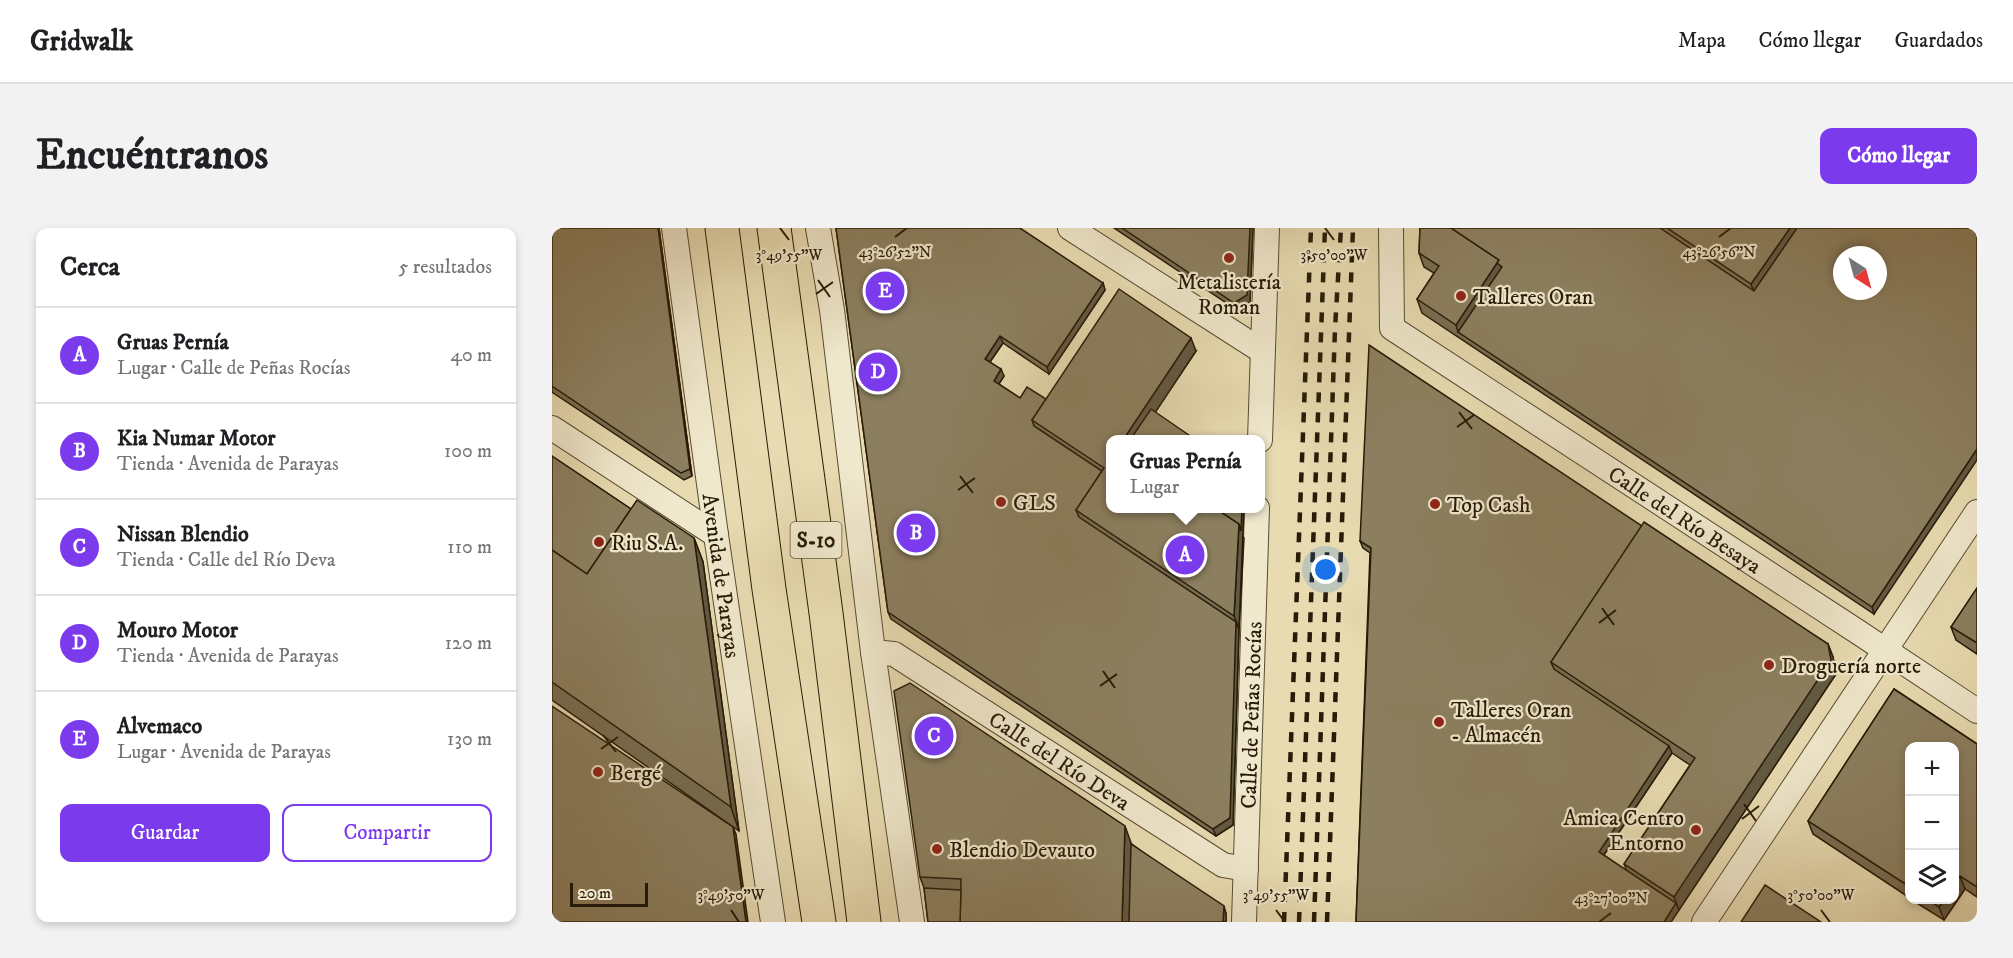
<!DOCTYPE html>
<html lang="es">
<meta charset="utf-8">
<style>
:root{--surface:#fff;--page:#f2f2f2;--text:#202124;--muted:#757577;--line:#e0e0e0;--accent:#7c3aed}
body{margin:0;font-family:"IM FELL DW Pica",serif;background:var(--page);color:var(--text)}
.controls{position:absolute;right:18px;bottom:18px;display:grid;overflow:hidden;border-radius:12px;box-shadow:0 3px 9px #0003}
.controls button{width:54px;height:54px;display:grid;place-items:center;padding:0;border:0;border-bottom:2px solid var(--line);background:var(--surface);color:var(--text);font:30px sans-serif}
.compass{position:absolute;left:1281px;top:18px;width:54px;height:54px;border-radius:50%;background:var(--surface);box-shadow:0 3px 9px #0003;rotate:144deg}
.scale{position:absolute;left:18px;bottom:15px;width:78px;box-sizing:border-box;padding-left:6px;border:3px solid #281b07;border-top:0;font-size:16px;line-height:21px;white-space:nowrap;color:#281b07;-webkit-text-stroke:4px #f0e8cc;paint-order:stroke}
.you{position:absolute;left:774px;top:342px;width:21px;height:21px;margin:-15px;border:4px solid #fff;border-radius:50%;background:#1a73e8;box-shadow:0 0 0 9px #1a73e833}
.badge{display:grid;place-items:center;width:39px;height:39px;border-radius:50%;background:var(--accent);color:#fff;font-size:20px;font-weight:700}
.pin{position:absolute;translate:-50% -50%;border:3px solid #fff;box-shadow:0 2px 6px #0006}
.popup{position:absolute;left:554px;top:207px;width:159px;height:78px;box-sizing:border-box;display:grid;place-content:center;border-radius:12px;background:var(--surface);filter:drop-shadow(0 2px 4px #0005);font-size:20px;white-space:nowrap;color:var(--muted)}
.popup b{font-size:22px;color:var(--text)}
.popup::after{content:'';position:absolute;left:50%;top:100%;margin-left:-12px;border:12px solid transparent;border-top-color:var(--surface)}
.list{margin:0;padding:0;list-style:none}
h2{display:flex;justify-content:space-between;align-items:center;height:78px;margin:0;padding:0 24px;font-size:26px}
h2 small{font-size:20px;font-weight:400;color:var(--muted)}
.list li{display:grid;grid-template-columns:39px 1fr auto;gap:18px;align-items:center;box-sizing:border-box;height:96px;padding:0 24px;border-top:2px solid var(--line)}
.list b{display:block;font-size:22px;white-space:nowrap}
.list p{margin:0;font-size:20px;white-space:nowrap;color:var(--muted)}
.list em{font-size:20px;font-style:normal;color:var(--muted)}
.actions{display:flex;gap:12px;padding:18px 24px}
.actions a{flex:1;padding:14px 0;border:2px solid var(--accent);border-radius:12px;text-align:center;font-size:21px;color:var(--accent)}
.actions .main{background:var(--accent);color:#fff}
.icon{flex:none;width:33px;height:33px;fill:none;stroke:currentColor;stroke-width:2;stroke-linecap:round;stroke-linejoin:round}
.map{position:relative;flex:none;width:1425px;height:694px;overflow:hidden;border-radius:12px}
header{display:flex;align-items:center;gap:36px;box-sizing:border-box;height:84px;padding:0 30px;background:var(--surface);border-bottom:2px solid var(--line)}
header strong{font-size:28px}
nav{display:flex;gap:33px;margin-inline-start:auto;font-size:21px}
.intro{display:flex;align-items:center;justify-content:space-between;box-sizing:border-box;height:144px;padding:0 36px}
h1{margin:0;font-size:42px}
.button{padding:15px 27px;border-radius:12px;background:var(--accent);color:#fff;font-size:21px;font-weight:700}
main{display:flex;gap:36px;padding:0 36px}
aside{flex:1;background:var(--surface);border-radius:12px;box-shadow:0 3px 9px #0003}
.map>svg:first-child{display:block}
.lines{fill:none;stroke-linecap:round;stroke-linejoin:round}
.street-casing{stroke:#584b32;stroke-width:26}
.highway-casing{stroke:#281b07;stroke-width:35}
.street{stroke:#f0e8cc;stroke-width:24}
.highway{stroke:#e8dbb1;stroke-width:33}
.rail{stroke:#281b07;stroke-width:4.5;stroke-dasharray:10 10;stroke-linecap:butt}
.wall{fill:#786d52;stroke:#281b07;stroke-width:1.5;fill-rule:evenodd}
.shaded-wall{fill:#625942;stroke:#281b07;stroke-width:1.5}
.building{fill:#8c7f5f;stroke:#281b07;stroke-width:1.5;fill-rule:evenodd}
.ticks{fill:none;stroke:#281b07;stroke-width:2}
.poi-dot{fill:#8f2418;stroke:#f0e8cc;stroke-width:2}
.labels{text-anchor:middle;stroke-width:4.5;stroke-linejoin:round;paint-order:stroke}
.shield{fill:#f0e8cc;stroke:#645842;stroke-width:1.5}
.shield-label{font-size:21px;font-weight:bold;fill:#281b07}
.poi-label{font-size:22px;fill:#281b07;stroke:#f0e8cc;text-anchor:start}
.street-label{font-size:22px;fill:#281b07;stroke:#f0e8cc}
.ticks-label{font-size:15px;text-anchor:middle;fill:#281b07;stroke:#f0e8cc;stroke-width:4.5;stroke-linejoin:round;paint-order:stroke}
</style>
<header>
<strong>Gridwalk</strong>
<nav><a>Mapa</a><a>Cómo llegar</a><a>Guardados</a></nav>
</header>
<div class="intro"><h1>Encuéntranos</h1><a class="button">Cómo llegar</a></div>
<main>
<aside>
<h2>Cerca<small>5 resultados</small></h2>
<ul class="list">
<li><span class="badge">A</span><div><b>Gruas Pernía</b><p>Lugar · Calle de Peñas Rocías</p></div><em>40 m</em></li>
<li><span class="badge">B</span><div><b>Kia Numar Motor</b><p>Tienda · Avenida de Parayas</p></div><em>100 m</em></li>
<li><span class="badge">C</span><div><b>Nissan Blendio</b><p>Tienda · Calle del Río Deva</p></div><em>110 m</em></li>
<li><span class="badge">D</span><div><b>Mouro Motor</b><p>Tienda · Avenida de Parayas</p></div><em>120 m</em></li>
<li><span class="badge">E</span><div><b>Alvemaco</b><p>Lugar · Avenida de Parayas</p></div><em>130 m</em></li>
</ul>
<div class="actions"><a class="main">Guardar</a><a>Compartir</a></div>
</aside>
<div class="map">
<svg width="1425" height="694" viewBox="0 0 1425 694">
<rect width="100%" height="100%" fill="#e8dbb1"/>
<filter id="stains"><feTurbulence type="fractalNoise" baseFrequency=".00333" numOctaves="4"/><feColorMatrix values="0 0 0 0 .2 0 0 0 0 .09 0 0 0 0 .02 0 0 0 .5 -.17"/></filter>
<radialGradient id="worn" r=".72"><stop offset=".6" stop-color="#630" stop-opacity="0"/><stop offset="1" stop-color="#630" stop-opacity=".3"/></radialGradient>
<g class="lines">
<defs>
<g id="street">
<path id="s1" d="M122,0l42,307 57,387"/>
<polyline points="266,0 280,82 321,424 360,694"/>
<polyline points="518,0 710,123"/>
<path id="s2" d="M839,0l1,100 466,304 119,79"/>
<polyline points="0,200 164,307"/>
<polyline points="708,212 715,0"/>
<path id="s3" d="M321,424l21,2 329,211 23,4"/>
<path id="s4" d="M692,694l13,-414"/>
<polyline points="1152,694 1425,284"/>
</g>
<g id="highway">
<polyline points="170,0 217,361 267,694"/>
<polyline points="222,0 274,385 312,694"/>
</g>
</defs>
<use href="#street" class="street-casing"/>
<use href="#highway" class="highway-casing"/>
<use href="#street" class="street"/>
<use href="#highway" class="highway"/>
<g class="rail">
<polyline points="732,694 759,0"/>
<polyline points="747,694 773,0"/>
<polyline points="762,694 783,101 789,0"/>
<polyline points="775,694 801,0"/>
</g>
</g>
<g class="wall">
<polygon points="0,0 107,0 140,248 132,252 0,164"/>
<polygon points="284,0 551,55 553,62 497,146 451,115 438,134 452,148 447,156 468,170 494,171 644,123 603,184 692,310 687,401 681,597 664,608 339,391 336,384"/>
<polygon points="562,0 701,0 698,74 685,82"/>
<polygon points="868,0 1425,0 1322,386 870,85 865,71 882,45 872,39 867,25"/>
<polygon points="0,228 79,281 142,310 151,334 187,603 0,472"/>
<path d="M1090,298l186,118 5,13 3,17 -165,248h-315l14,-369 -7,-5 -3,-7zM1120,525l18,12 -66,99 3,7 -23,-16z"/>
<polygon points="1425,360 1425,426 1404,412 1399,399"/>
<polygon points="1342,461 1425,516 1425,669 1413,661 1392,692 1360,672 1402,672 1402,519 1358,519 1358,670 1261,606 1256,593"/>
<polygon points="580,616 674,685 674,694 376,694 372,660 368,649"/>
</g>
<g class="shaded-wall">
<polygon points="106,0 107,0 140,248 138,241"/>
<polygon points="698,0 701,0 698,74 685,82 682,75"/>
<polygon points="1238,0 1253,0 1204,70 1199,56"/>
<polygon points="947,32 952,46 906,104 904,97"/>
<polygon points="551,55 553,62 497,146 495,139"/>
<polygon points="448,108 451,115 435,138 433,131"/>
<polygon points="639,110 644,123 585,212 571,212"/>
<polygon points="449,141 452,148 444,160 442,153"/>
<polygon points="1425,221 1425,232 1322,386 1320,379"/>
<polygon points="690,280 692,280 687,401 682,388 687,296"/>
<polygon points="142,310 151,334 187,603 179,579"/>
<polygon points="684,394 687,401 681,597 664,608 661,601"/>
<polygon points="1276,416 1281,429 1284,446 1127,682 1122,669"/>
<polygon points="1117,518 1120,525 1049,631 1047,624"/>
<polygon points="573,598 582,623 579,694 570,694"/>
<polygon points="181,599 184,606 196,694 194,694"/>
<polygon points="1408,648 1413,661 1392,692 1387,679 1392,672 1402,672 1402,656"/>
<polygon points="1124,675 1127,682 1119,694 1112,694"/>
<polygon points="672,678 674,685 674,694 671,694"/>
</g>
<g class="building">
<polygon points="0,0 106,0 138,241 129,245 0,158"/>
<polygon points="284,0 468,0 551,55 495,139 448,108 433,131 449,141 442,153 468,170 475,159 494,171 480,192 482,198 550,243 524,282 527,289 684,394 678,590 661,601 336,384"/>
<polygon points="570,0 698,0 695,67 682,75"/>
<polygon points="868,0 899,0 947,32 904,97 865,71 887,38 867,25"/>
<path d="M899,0h209l94,63 43,-63h180v221l-105,158 -414,-275 44,-65 -5,-4 2,-3zM1290,27h36v36h-36z"/>
<polygon points="1115,0 1238,0 1199,56"/>
<polygon points="567,61 639,110 571,212 558,212 558,280 663,280 687,296 682,388 524,282 552,240 480,192"/>
<polygon points="817,117 1090,298 999,434 1002,441 1117,518 1047,624 1124,675 1112,694 804,694 819,320 808,313"/>
<polygon points="599,181 644,212 578,212"/>
<polygon points="0,228 79,281 35,346 0,322"/>
<polygon points="85,272 142,310 179,579 0,454 0,322 35,346"/>
<polygon points="663,280 690,280 689,303 687,296"/>
<polygon points="1092,294 1276,416 1279,432 1122,669 1072,636 1143,530 999,434"/>
<polygon points="1425,360 1425,415 1399,399"/>
<polygon points="358,455 573,598 570,694 408,694 409,651 368,649 342,463"/>
<polygon points="1342,461 1425,516 1425,659 1408,648 1402,656 1402,519 1358,519 1358,659 1256,593"/>
<polygon points="0,478 181,599 194,694 0,694"/>
<polygon points="579,616 672,678 671,694 577,694"/>
<polygon points="1213,657 1269,694 1189,694"/>
<polygon points="372,660 409,662 408,694 376,694"/>
<polygon points="1376,672 1392,672 1387,679"/>
</g>
<path class="ticks" d="M228,0l9,12M773,0l9,12M343,9l12,-9M1167,9l12,-9M266,52l12,17M264,66l17,-12M907,184l13,17M905,199l17,-12M408,248l13,17M406,262l17,-12M1050,380l12,17M1047,395l17,-13M551,443l12,17M548,458l17,-12M51,507l13,17M49,521l17,-12M1192,576l12,17M1190,591l17,-13M179,682l8,12M724,682l9,12M1269,682l9,12M1047,694l12,-9"/>
<g class="poi-dot">
<circle cx="677" cy="30" r="6"/>
<circle cx="909" cy="68" r="6"/>
<circle cx="449" cy="274" r="6"/>
<circle cx="883" cy="276" r="6"/>
<circle cx="47" cy="314" r="6"/>
<circle cx="1217" cy="437" r="6"/>
<circle cx="887" cy="494" r="6"/>
<circle cx="46" cy="544" r="6"/>
<circle cx="1144" cy="602" r="6"/>
<circle cx="385" cy="621" r="6"/>
</g>
<g class="labels">
<rect class="shield" x="238.5" y="294" width="51" height="36" rx="4.5"/>
<g class="shield-label">
<text x="264" y="319">S-10</text>
</g>
<g class="poi-label">
<text x="677" y="61" text-anchor="middle">Metalistería<tspan x="677" dy="25">Roman</tspan></text>
<text x="921" y="76">Talleres Oran</text>
<text x="461" y="282">GLS</text>
<text x="895" y="284">Top Cash</text>
<text x="59" y="322">Riu S.A.</text>
<text x="1229" y="445">Droguería norte</text>
<text x="899" y="489">Talleres Oran<tspan x="899" dy="25">- Almacén</tspan></text>
<text x="58" y="552">Bergé</text>
<text x="1132" y="597" text-anchor="end">Amica Centro<tspan x="1132" dy="25">Entorno</tspan></text>
<text x="397" y="629">Blendio Devauto</text>
</g>
<g class="street-label">
<text dy="8" stroke="none"><textPath href="#s2" startOffset="450">Calle del Río Besaya</textPath></text>
<text dy="8" stroke="none"><textPath href="#s1" startOffset="351">Avenida de Parayas</textPath></text>
<text dy="8" stroke="none"><textPath href="#s4" startOffset="207">Calle de Peñas Rocías</textPath></text>
<text dy="8" stroke="none"><textPath href="#s3" startOffset="218">Calle del Río Deva</textPath></text>
</g>
</g>
<g class="ticks-label">
<text x="343" y="29">43°26'52"N</text>
<text x="1167" y="29">43°26'56"N</text>
<text x="237" y="32">3°49'55"W</text>
<text x="782" y="32">3°50'00"W</text>
<text x="179" y="672">3°49'50"W</text>
<text x="724" y="672">3°49'55"W</text>
<text x="1269" y="672">3°50'00"W</text>
<text x="1059" y="675">43°27'00"N</text>
</g>
<rect width="100%" height="100%" filter="url(#stains)"/>
<rect width="100%" height="100%" fill="url(#worn)"/>
</svg>
<div class="controls">
<button>+</button>
<button>−</button>
<button><svg class="icon" aria-label="layers" viewBox="0 0 24 24"><path d="M12 4l9 5-9 5-9-5zM3 14l9 5 9-5"/></svg></button>
</div>
<svg class="compass" viewBox="-18 -18 36 36"><path d="M0-13l5 13h-10z" fill="#e53935"/><path d="M0 13l5-13h-10z" fill="#757577"/></svg>
<div class="scale">20 m</div>
<div class="you"></div>
<div class="pin badge" style="left:633px;top:327px">A</div>
<div class="popup"><b>Gruas Pernía</b>Lugar</div>
<div class="pin badge" style="left:364px;top:305px">B</div>
<div class="pin badge" style="left:382px;top:508px">C</div>
<div class="pin badge" style="left:326px;top:144px">D</div>
<div class="pin badge" style="left:333px;top:63px">E</div>
</div>
</main>
